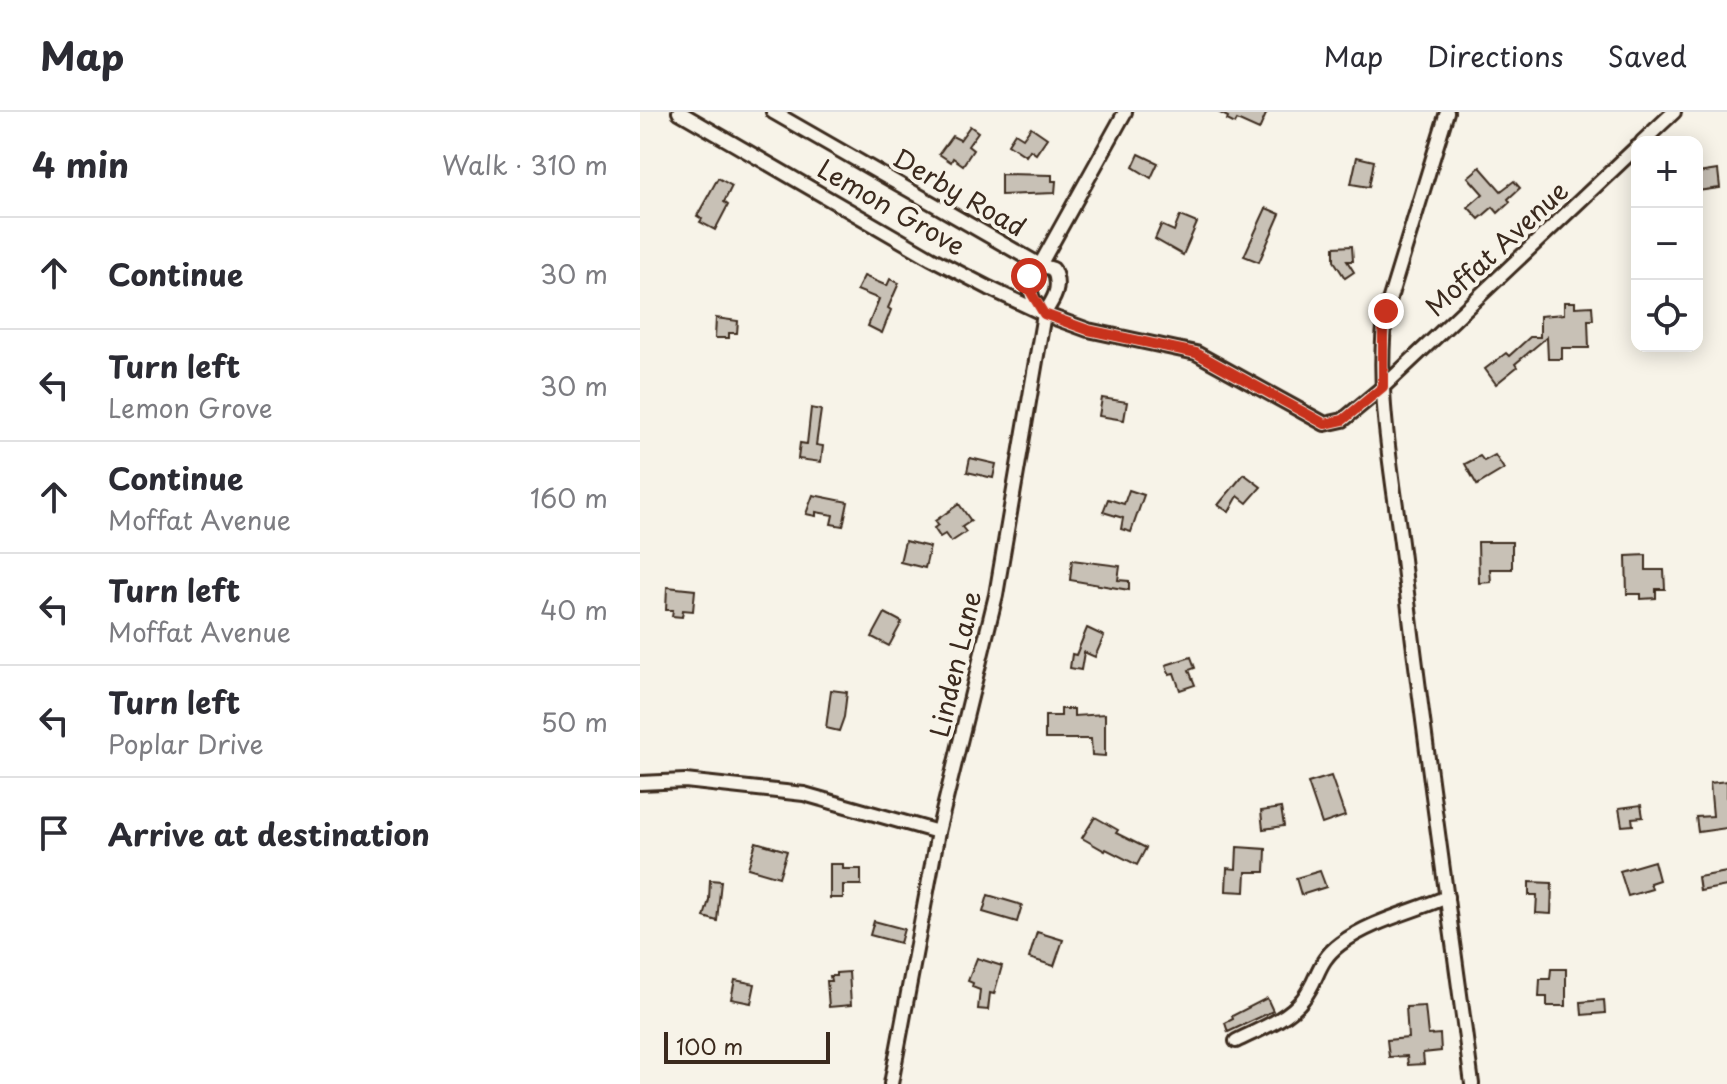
<!DOCTYPE html>
<meta charset="utf-8">
<style>
:root{--surface:#fff;--page:#f7f7f7;--text:#2b2b33;--muted:#7c7c81;--line:#e1e1e2}
body{margin:0;font-family:"Playpen Sans",sans-serif;background:var(--page);color:var(--text)}
.controls{position:absolute;right:24px;top:24px;display:grid;overflow:hidden;border-radius:16px;box-shadow:0 4px 20px #0003}
.controls button{width:72px;height:72px;display:grid;place-items:center;padding:0;border:0;border-bottom:2px solid var(--line);background:var(--surface);color:var(--text);font:40px sans-serif}
.scale{position:absolute;left:24px;bottom:20px;width:166px;box-sizing:border-box;padding-left:8px;border:4px solid #3b2a1e;border-top:0;font-size:22px;line-height:28px;white-space:nowrap;color:#3b2a1e;-webkit-text-stroke:6px #f7f3e8;paint-order:stroke}
.stop{position:absolute;width:24px;height:24px;margin:-18px;border:6px solid #c8321e;border-radius:50%;background:#fff}
.stop.end{background:#c8321e;border-color:#fff;box-shadow:0 2px 8px #0008}
.list{margin:0;padding:0;list-style:none}
h2{display:flex;justify-content:space-between;align-items:center;height:104px;margin:0;padding:0 32px;font-size:34px}
h2 small{font-size:26px;font-weight:400;color:var(--muted)}
.list li{display:grid;grid-template-columns:52px 1fr auto;gap:24px;align-items:center;box-sizing:border-box;height:112px;padding:0 32px;border-top:2px solid var(--line)}
.list b{display:block;font-size:30px;white-space:nowrap}
.list p{margin:0;font-size:26px;white-space:nowrap;color:var(--muted)}
.list em{font-size:26px;font-style:normal;color:var(--muted)}
.icon{flex:none;width:44px;height:44px;fill:none;stroke:currentColor;stroke-width:2;stroke-linecap:round;stroke-linejoin:round}
.map{position:relative;flex:none;width:1087px;height:972px;overflow:hidden}
header{display:flex;align-items:center;gap:48px;box-sizing:border-box;height:112px;padding:0 40px;background:var(--surface);border-bottom:2px solid var(--line)}
header strong{font-size:38px}
nav{display:flex;gap:44px;margin-inline-start:auto;font-size:28px}
main{display:flex}
aside{flex:1;background:var(--surface)}
.map>svg:first-child{display:block}
.building{fill:#c8c1b6;stroke:#3b2a1e;stroke-width:2}
.lines{fill:none;stroke-linecap:round;stroke-linejoin:round}
.street-casing{stroke:#3b2a1e;stroke-width:18}
.street{stroke:#f7f3e8;stroke-width:12}
.route{stroke:#c8321e;stroke-width:10}
.labels{text-anchor:middle;stroke-width:8;stroke-linejoin:round;paint-order:stroke}
.street-label{font-size:26px;fill:#3b2a1e;stroke:#f7f3e8}
</style>
<header>
<strong>Map</strong>
<nav><a>Map</a><a>Directions</a><a>Saved</a></nav>
</header>
<main>
<aside>
<h2>4 min<small>Walk · 310 m</small></h2>
<ul class="list">
<li><svg class="icon" aria-label="ahead" viewBox="0 0 24 24"><path d="M12 20V5M6 11l6-6 6 6"/></svg><div><b>Continue</b></div><em>30 m</em></li>
<li><svg class="icon" aria-label="left" viewBox="0 0 24 24"><path d="M17 20v-9H6M10 6l-5 5 5 5"/></svg><div><b>Turn left</b><p>Lemon Grove</p></div><em>30 m</em></li>
<li><svg class="icon" aria-label="ahead" viewBox="0 0 24 24"><path d="M12 20V5M6 11l6-6 6 6"/></svg><div><b>Continue</b><p>Moffat Avenue</p></div><em>160 m</em></li>
<li><svg class="icon" aria-label="left" viewBox="0 0 24 24"><path d="M17 20v-9H6M10 6l-5 5 5 5"/></svg><div><b>Turn left</b><p>Moffat Avenue</p></div><em>40 m</em></li>
<li><svg class="icon" aria-label="left" viewBox="0 0 24 24"><path d="M17 20v-9H6M10 6l-5 5 5 5"/></svg><div><b>Turn left</b><p>Poplar Drive</p></div><em>50 m</em></li>
<li><svg class="icon" aria-label="arrive" viewBox="0 0 24 24"><path d="M6 21V4h12l-3 4 3 4H6"/></svg><div><b>Arrive at destination</b></div></li>
</ul>
</aside>
<div class="map">
<svg width="1087" height="972" viewBox="0 0 1087 972">
<rect width="100%" height="100%" fill="#f7f3e8"/>
<filter id="ink" filterUnits="userSpaceOnUse"><feTurbulence type="fractalNoise" baseFrequency=".0125" numOctaves="2"/><feDisplacementMap in="SourceGraphic" scale="16" xChannelSelector="R" yChannelSelector="G"/><feConvolveMatrix kernelMatrix="1 2 1 2 8 2 1 2 1" color-interpolation-filters="sRGB"/></filter>
<g filter="url(#ink)">
<g class="building">
<polygon points="578,0 627,0 619,18 597,8 595,12 587,8 588,5"/>
<polygon points="330,14 338,20 328,34 333,38 323,53 313,46 311,50 299,42 312,24 320,28"/>
<polygon points="391,15 407,26 396,42 390,38 386,44 368,32 375,21 383,26"/>
<polygon points="499,42 518,51 511,66 493,55"/>
<polygon points="717,45 734,49 729,75 711,72"/>
<polygon points="840,55 861,79 874,69 880,76 868,87 870,90 858,101 853,95 839,107 828,95 843,82 828,65"/>
<polygon points="1078,58 1080,76 1057,79 1057,61"/>
<polygon points="361,62 412,63 412,69 416,69 415,81 361,83"/>
<polygon points="78,66 92,74 84,90 88,93 75,118 60,110 62,107 57,104"/>
<polygon points="626,96 640,102 619,150 604,144"/>
<polygon points="540,104 557,111 543,143 515,127 521,113 534,119"/>
<polygon points="712,134 713,149 707,149 714,160 705,166 694,149 694,135"/>
<polygon points="224,164 247,174 250,167 259,171 248,196 251,198 242,221 228,214 239,187 217,178"/>
<polygon points="924,190 935,190 935,195 952,194 953,208 948,208 949,236 922,236 922,247 908,247 907,225 875,252 877,255 856,272 845,257 866,241 869,244 890,225 900,225 900,204 924,202"/>
<polygon points="76,206 98,209 97,221 89,221 89,226 75,226"/>
<polygon points="462,286 487,290 484,308 459,304"/>
<polygon points="171,296 181,298 176,333 183,334 181,350 158,347 160,331 167,332"/>
<polygon points="855,343 864,357 837,373 825,352 840,344 844,349"/>
<polygon points="330,346 356,352 353,366 327,360"/>
<polygon points="604,362 621,375 607,391 598,384 589,400 578,393"/>
<polygon points="489,378 504,383 491,420 481,417 483,406 463,400 468,387 484,392"/>
<polygon points="173,383 208,390 203,414 191,412 193,403 176,400 176,404 166,402"/>
<polygon points="319,392 331,409 322,415 326,420 311,430 305,422 300,425 294,416 298,413 295,409"/>
<polygon points="265,429 290,435 285,456 260,450"/>
<polygon points="838,430 872,430 872,457 850,457 851,470 839,471"/>
<polygon points="1006,443 1006,458 1024,458 1025,477 1016,477 1016,486 1001,487 1001,482 987,482 986,444"/>
<polygon points="432,448 480,454 478,468 489,469 489,478 430,468"/>
<polygon points="27,475 55,478 53,499 43,498 42,505 32,504 33,498 26,498"/>
<polygon points="245,501 262,510 249,534 232,525"/>
<polygon points="447,516 464,524 455,545 444,540 441,558 430,556 432,542 436,543"/>
<polygon points="551,545 555,556 549,558 555,573 540,578 534,561 529,562 526,553"/>
<polygon points="191,578 207,580 204,605 199,619 186,616"/>
<polygon points="421,597 434,597 434,604 465,602 465,644 452,643 451,627 405,627 405,604 421,604"/>
<polygon points="691,664 705,704 682,712 668,671"/>
<polygon points="1087,669 1087,716 1058,720 1056,705 1073,704 1070,671"/>
<polygon points="1001,693 1003,705 992,706 993,713 982,714 979,696"/>
<polygon points="641,696 644,714 623,717 621,699"/>
<polygon points="455,705 478,718 476,721 506,736 497,753 466,737 465,739 442,726"/>
<polygon points="116,730 147,739 139,765 108,756"/>
<polygon points="597,735 626,737 625,760 606,760 605,780 586,779 587,756 596,757"/>
<polygon points="1014,749 1019,768 1010,771 1012,777 988,784 980,759"/>
<polygon points="190,752 203,752 203,757 221,757 221,773 203,773 203,786 190,786"/>
<polygon points="680,759 686,775 661,783 656,766"/>
<polygon points="1087,760 1087,774 1060,779 1058,765"/>
<polygon points="70,768 81,769 77,809 64,805 69,788"/>
<polygon points="889,770 912,771 911,802 896,801 897,783 889,783"/>
<polygon points="348,783 382,793 377,810 343,800"/>
<polygon points="234,809 264,817 260,831 230,823"/>
<polygon points="397,820 423,828 414,854 389,846"/>
<polygon points="337,846 362,854 354,882 350,881 348,898 338,897 340,878 332,875 333,871 328,869"/>
<polygon points="911,857 926,857 926,894 907,894 907,885 899,885 900,867 910,867"/>
<polygon points="209,860 211,893 189,895 187,869 191,869 190,864 196,864 196,861"/>
<polygon points="95,868 115,872 111,891 91,887"/>
<polygon points="627,886 633,899 588,920 585,911 593,907 592,904"/>
<polygon points="964,888 965,901 942,903 941,890"/>
<polygon points="785,894 788,923 800,922 801,939 783,941 784,952 768,953 767,944 749,945 747,928 768,926 766,895"/>
</g>
<g class="lines">
<defs>
<g id="street">
<polyline points="39,0 291,146 349,176 404,202 448,218 556,241 685,312 703,308 743,275 997,35"/>
<path d="M133,0l267,153 13,4c9,18 1,30 -9,45l-48,281 -58,237 -47,252"/>
<path d="M807,0l-61,199c-12,77 8,170 17,248 20,175 46,350 69,525"/>
<polyline points="1002,30 1034,0"/>
<polyline points="403,201 393,187 387,167 400,153 485,0"/>
<polyline points="0,671 45,669 164,682 298,720"/>
<path d="M596,929c22,-11 52,-22 67,-42 16,-20 13,-37 37,-55 31,-23 72,-32 107,-47"/>
</g>
</defs>
<use href="#street" class="street-casing"/>
<use href="#street" class="street"/>
</g>
</g>
<g class="lines" filter="url(#ink)">
<polyline class="route" points="389,164 387,174 404,202 448,218 556,241 685,312 703,308 743,275 743,218 746,199"/>
</g>
<g class="labels">
<g class="street-label">
<text transform="translate(319 81) rotate(30)" y="9">Derby Road</text>
<text transform="translate(251 96) rotate(30)" y="9">Lemon Grove</text>
<text transform="translate(857 137) rotate(-43)" y="9">Moffat Avenue</text>
<text transform="translate(316 552) rotate(-77)" y="9">Linden Lane</text>
</g>
</g>
</svg>
<div class="controls">
<button>+</button>
<button>−</button>
<button><svg class="icon" aria-label="locate" viewBox="0 0 24 24"><circle cx="12" cy="12" r="6"/><path d="M12 2v4M12 18v4M2 12h4M18 12h4"/></svg></button>
</div>
<div class="scale">100 m</div>
<div class="stop" style="left:389px;top:164px"></div>
<div class="stop end" style="left:746px;top:199px"></div>
</div>
</main>
